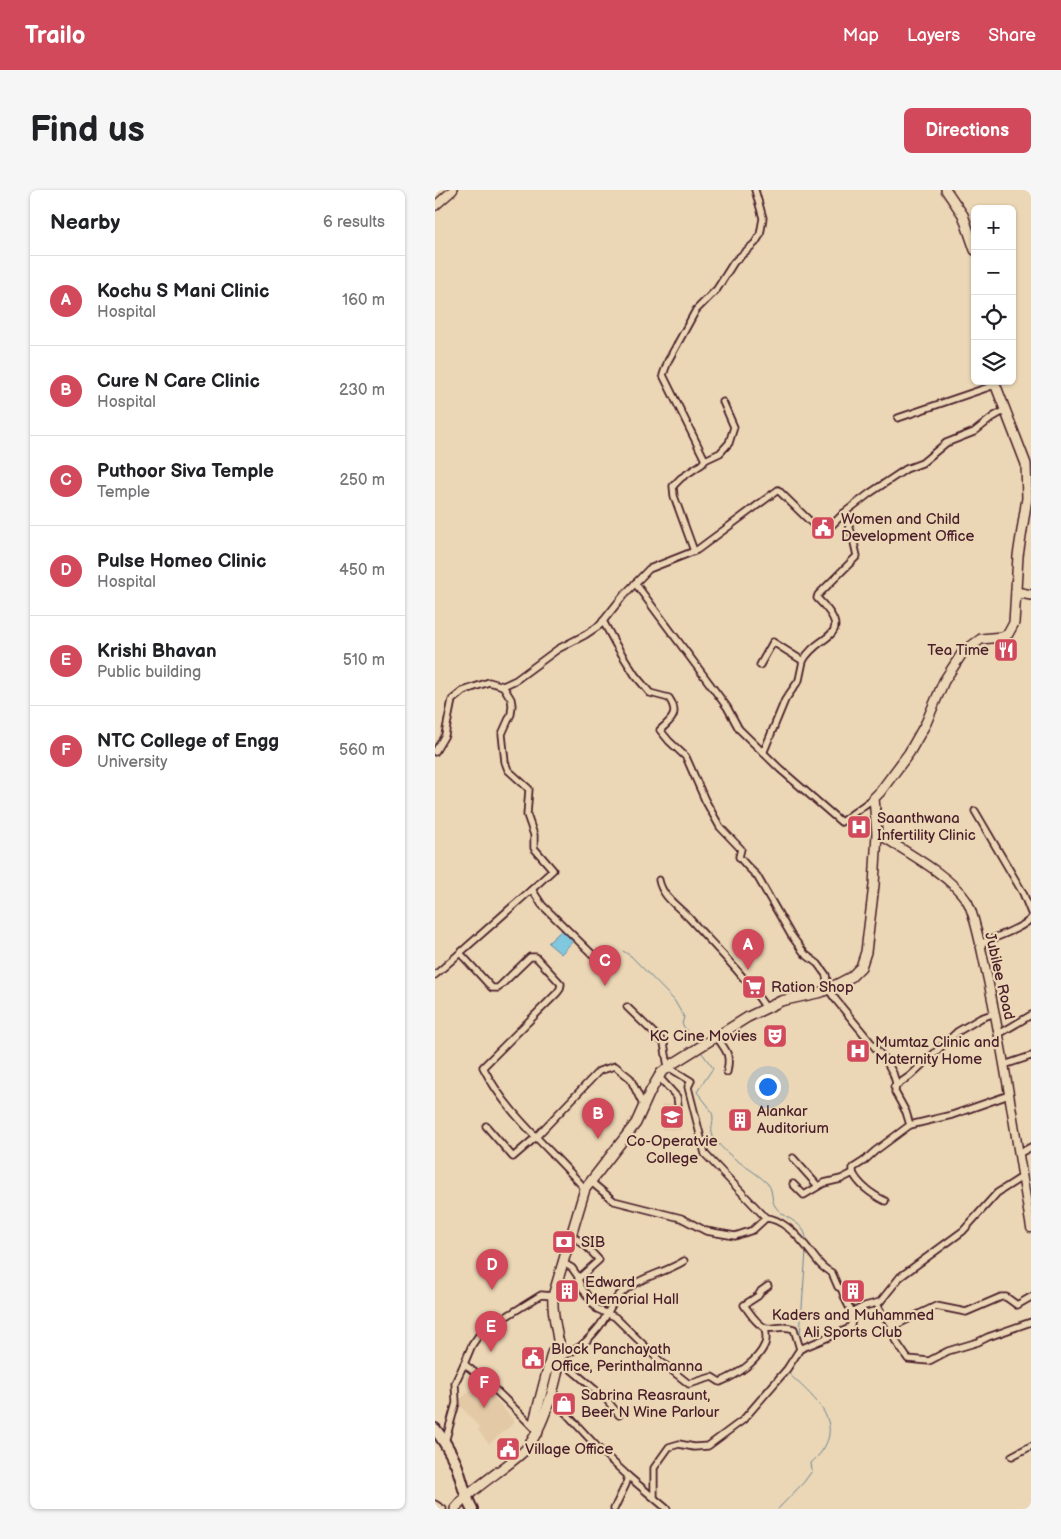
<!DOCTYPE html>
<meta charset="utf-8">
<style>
:root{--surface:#fff;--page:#f6f6f6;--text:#202124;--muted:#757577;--line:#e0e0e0;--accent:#d1495b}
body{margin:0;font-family:"Balsamiq Sans",sans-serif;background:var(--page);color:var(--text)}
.controls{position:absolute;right:15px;top:15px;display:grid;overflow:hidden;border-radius:8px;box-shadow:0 1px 4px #0004}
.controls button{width:45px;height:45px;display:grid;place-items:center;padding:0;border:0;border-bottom:1px solid var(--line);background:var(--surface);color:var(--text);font:25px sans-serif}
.you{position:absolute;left:332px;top:896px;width:18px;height:18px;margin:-12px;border:4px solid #fff;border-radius:50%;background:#1a73e8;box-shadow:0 0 0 8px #1a73e833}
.badge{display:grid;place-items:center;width:32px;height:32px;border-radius:50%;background:var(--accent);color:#fff;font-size:16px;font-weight:700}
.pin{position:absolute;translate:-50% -41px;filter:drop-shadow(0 1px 2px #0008)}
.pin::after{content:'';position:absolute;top:26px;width:18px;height:15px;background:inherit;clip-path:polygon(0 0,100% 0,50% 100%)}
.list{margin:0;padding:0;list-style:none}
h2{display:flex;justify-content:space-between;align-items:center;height:65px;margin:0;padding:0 20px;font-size:21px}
h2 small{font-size:16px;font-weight:400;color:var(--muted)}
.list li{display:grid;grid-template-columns:32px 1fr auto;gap:15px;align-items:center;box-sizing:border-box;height:90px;padding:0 20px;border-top:1px solid var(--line)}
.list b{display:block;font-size:19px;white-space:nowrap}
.list p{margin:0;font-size:16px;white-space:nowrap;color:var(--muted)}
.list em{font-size:16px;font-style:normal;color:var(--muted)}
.icon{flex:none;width:28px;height:28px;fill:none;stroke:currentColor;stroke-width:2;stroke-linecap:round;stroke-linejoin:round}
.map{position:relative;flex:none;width:596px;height:1319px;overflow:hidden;border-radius:8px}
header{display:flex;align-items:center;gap:30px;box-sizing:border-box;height:70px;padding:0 25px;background:var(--accent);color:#fff}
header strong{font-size:24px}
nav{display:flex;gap:28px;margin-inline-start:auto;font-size:18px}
.intro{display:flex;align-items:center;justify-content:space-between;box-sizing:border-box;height:120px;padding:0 30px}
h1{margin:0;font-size:35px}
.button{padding:12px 22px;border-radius:8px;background:var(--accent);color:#fff;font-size:18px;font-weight:700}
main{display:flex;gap:30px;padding:0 30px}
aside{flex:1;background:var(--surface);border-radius:8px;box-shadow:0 1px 4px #0004}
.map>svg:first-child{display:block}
.built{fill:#e3c9a6}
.water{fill:#80c8e0;stroke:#6a8498}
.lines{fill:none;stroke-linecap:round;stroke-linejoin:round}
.stream{stroke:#6a8498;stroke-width:1}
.street-casing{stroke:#4a1f2b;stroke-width:9}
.secondary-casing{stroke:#4a1f2b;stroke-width:11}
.primary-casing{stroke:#4a1f2b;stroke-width:12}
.highway-casing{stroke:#4a1f2b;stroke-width:14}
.street{stroke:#ebd7b5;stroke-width:5.5}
.secondary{stroke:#ebd7b5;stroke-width:8}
.primary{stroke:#ebd7b5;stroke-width:9}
.highway{stroke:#ebd7b5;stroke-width:10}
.labels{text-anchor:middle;stroke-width:4.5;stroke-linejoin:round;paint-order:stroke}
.poi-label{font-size:15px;fill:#4a1f2b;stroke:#ebd7b5;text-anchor:start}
.street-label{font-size:15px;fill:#4a1f2b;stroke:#ebd7b5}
</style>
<header>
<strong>Trailo</strong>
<nav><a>Map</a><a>Layers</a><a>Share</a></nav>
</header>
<div class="intro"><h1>Find us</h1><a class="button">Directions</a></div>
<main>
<aside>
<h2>Nearby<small>6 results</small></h2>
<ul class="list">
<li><span class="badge">A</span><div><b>Kochu S Mani Clinic</b><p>Hospital</p></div><em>160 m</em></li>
<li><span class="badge">B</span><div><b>Cure N Care Clinic</b><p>Hospital</p></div><em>230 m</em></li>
<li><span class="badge">C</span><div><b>Puthoor Siva Temple</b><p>Temple</p></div><em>250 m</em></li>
<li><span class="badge">D</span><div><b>Pulse Homeo Clinic</b><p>Hospital</p></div><em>450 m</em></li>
<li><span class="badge">E</span><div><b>Krishi Bhavan</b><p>Public building</p></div><em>510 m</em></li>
<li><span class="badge">F</span><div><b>NTC College of Engg</b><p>University</p></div><em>560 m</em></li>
</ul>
</aside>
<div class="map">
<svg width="596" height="1319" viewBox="0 0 596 1319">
<rect width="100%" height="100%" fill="#ebd7b5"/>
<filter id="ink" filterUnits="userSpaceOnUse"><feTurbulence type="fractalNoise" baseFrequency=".02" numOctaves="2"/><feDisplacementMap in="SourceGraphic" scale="10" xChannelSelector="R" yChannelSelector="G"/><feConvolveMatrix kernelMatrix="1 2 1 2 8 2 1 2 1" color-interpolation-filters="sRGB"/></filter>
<g filter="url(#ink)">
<g class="built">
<polygon points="227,914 246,915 246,940 227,939"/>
<polygon points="46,1192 80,1232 54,1254 43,1240 45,1238 22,1212"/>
</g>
<polygon class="water" points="128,739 139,750 126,764 113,753"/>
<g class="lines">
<g class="stream">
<polyline points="188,761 196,766 239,810 249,827 247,834 260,852"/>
<path d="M267,863l11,15 -16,24c5,7 16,17 16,26 0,6 -3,12 0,18 13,22 38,31 55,48 5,6 3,16 7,22 9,14 33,16 31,36"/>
<polyline points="367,1154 365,1145 371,1061"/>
<path d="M343,1319l26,-27 8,-11 -1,-8c40,-36 6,-63 -23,-90l7,-12"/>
</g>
<defs>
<g id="street">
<polyline points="463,228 560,195"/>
<polyline points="270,270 228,185 233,171 261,120 282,99 299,72 320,53 325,45 328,28 320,0"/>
<polyline points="259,361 239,306 238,296 246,288 267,274 270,270 285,263 294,253 299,237 288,212"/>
<polyline points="200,393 292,517 304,539 345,579 406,632 439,608"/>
<path d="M168,431l13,24 19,30 15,18 19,5c10,15 4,21 -9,32l9,11 17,16 19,43 15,27 21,22 -2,8 8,9 10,10 34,59 14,19 13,10 8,11 2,14 8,11 50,61 7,12 3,10 -1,9 11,20 4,13"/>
<path d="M368,471c15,-29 55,-22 14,-63l1,-3 39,-39 -5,-22 -8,-21"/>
<polyline points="325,475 338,452 368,471 364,490 350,510 329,561"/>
<polyline points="68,496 76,509 77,515 76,524 67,544 70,572 73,580 94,599 92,625 99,645 99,658 118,680 95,701"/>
<polyline points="0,562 10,545 17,510 28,501 54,492 68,496 81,490 123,459 150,445 165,435 188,406 214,379 262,360 343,300 388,344 409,323 435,303 471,279 487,273 511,253 539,242 558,227 570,220"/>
<polyline points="540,621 588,703 596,723"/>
<path d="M224,690c3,17 20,27 31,39 26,29 55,57 76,89"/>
<path d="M545,754c11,-5 46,-17 51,-26"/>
<path d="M25,763l32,35h6l32,-31h6l25,27 -1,5 -3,4 -74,74c24,48 68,82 102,122"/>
<polyline points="0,785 95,701 98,701 107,715 157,764"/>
<polyline points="192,817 229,853 233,877 256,891 253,897 270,964 331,1028"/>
<polyline points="564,844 596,825"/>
<path d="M281,846c10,15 15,17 11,36"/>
<polyline points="569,875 596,866"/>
<polyline points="224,887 242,907 243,915"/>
<polyline points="459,897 475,886 522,842 546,828 560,823"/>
<polyline points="51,936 78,967 101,947 164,881 180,876 195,888 209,917"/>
<polyline points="583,964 596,957"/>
<polyline points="358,968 383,996"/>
<path d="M155,991l24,20 67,17 25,13 29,5 18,-6 13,-12c18,1 35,21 46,36 7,9 10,14 20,19l6,14 3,1c4,9 5,17 12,24"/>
<polyline points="358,994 369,1005 389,993 406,989 418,983"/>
<path d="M450,1011c-12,-6 -26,-16 -32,-28v-5l11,-7 11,-10 35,-26 42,-10 57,-20"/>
<polyline points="136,1045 151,1056 164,1070 144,1088"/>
<path d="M127,1072l10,6 7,10 -1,1 3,8 16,22 18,8 45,44 29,23 23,-7 8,5c17,-7 38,-21 45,-38 2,-5 1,-11 0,-16"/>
<path d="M333,1096l-7,5 -3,5 -14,9c6,8 13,20 22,23 10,2 15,-4 28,1l6,20"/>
<polyline points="442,1114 448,1126 456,1133 463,1134 501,1116 531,1122 566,1107 571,1107 582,1115 596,1107"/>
<polyline points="72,1126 106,1105 118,1106"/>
<polyline points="456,1133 460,1150 473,1169 494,1171 513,1161 543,1152 553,1147 596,1132"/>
<polyline points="29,1174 37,1155 49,1138"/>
<polyline points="115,1206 165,1260 193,1286 191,1294 179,1319"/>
<path d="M184,1225l-13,-16 -47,-40c7,-6 16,-8 23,-14 6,-5 11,-11 16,-17 11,-13 12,-27 27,-38 17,-14 40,-17 59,-29"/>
<path d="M10,1252l11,-39 -1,-20 9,-19c27,20 47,41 71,65"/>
<polyline points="577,1266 596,1256"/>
<polyline points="193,1286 232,1319"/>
<polyline points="219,1307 219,1278 234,1257 244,1254 259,1257 273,1256 308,1230 352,1179 365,1159 413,1139 416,1135 418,1122 430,1116 445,1112 465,1087 528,1041 562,1003 587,987"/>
<polyline points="0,1314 8,1319"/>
</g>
<g id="secondary">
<polyline points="0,16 18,0"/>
<path d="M442,643c27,18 72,41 90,68 8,13 15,53 19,70 19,85 30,171 45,257"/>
</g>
<g id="primary">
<polyline points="511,0 528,25 540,60"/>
<polyline points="581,402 596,405"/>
<polyline points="103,1242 99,1233 100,1228 117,1163 124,1151"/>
<path d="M20,1319c19,-23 46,-37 68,-57 17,-16 32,-64 36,-88 3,-23 -8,-45 -6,-68l32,-107 51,-66 14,-31 11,-19 13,-10 74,-46 33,-16 41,-9 29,-15 10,-10 5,-15 8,-67 3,-52 -3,-35 6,-6 29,-39 17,-30 18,-42 19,-29 18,-13 21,-2 6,-3 6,-11 4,-67 9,-58 -1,-34 -32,-83"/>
</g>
<path id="highway" d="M0,1239c9,11 15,22 21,35 6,15 8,31 16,45"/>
</defs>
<use href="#street" class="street-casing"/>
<use href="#secondary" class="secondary-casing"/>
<use href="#primary" class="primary-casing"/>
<use href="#highway" class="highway-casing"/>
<use href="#street" class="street"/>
<use href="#secondary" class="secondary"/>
<use href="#primary" class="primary"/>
<use href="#highway" class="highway"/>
</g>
</g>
<defs>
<symbol id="civic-square" viewBox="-11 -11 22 22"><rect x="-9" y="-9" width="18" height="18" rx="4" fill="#d1495b" stroke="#ebd7b5"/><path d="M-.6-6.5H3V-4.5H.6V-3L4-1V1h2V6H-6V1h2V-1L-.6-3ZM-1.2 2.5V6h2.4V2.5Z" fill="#fff"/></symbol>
<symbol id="restaurant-square" viewBox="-11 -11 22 22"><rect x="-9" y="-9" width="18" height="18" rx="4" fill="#d1495b" stroke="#ebd7b5"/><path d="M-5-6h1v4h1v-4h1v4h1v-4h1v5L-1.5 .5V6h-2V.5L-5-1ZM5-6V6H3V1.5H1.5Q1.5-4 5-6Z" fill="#fff"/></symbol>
<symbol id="hospital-square" viewBox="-11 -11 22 22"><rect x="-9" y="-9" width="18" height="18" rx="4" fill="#d1495b" stroke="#ebd7b5"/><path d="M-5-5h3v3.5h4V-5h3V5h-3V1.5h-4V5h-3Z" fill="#fff"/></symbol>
<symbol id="supermarket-square" viewBox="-11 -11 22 22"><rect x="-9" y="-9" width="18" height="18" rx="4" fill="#d1495b" stroke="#ebd7b5"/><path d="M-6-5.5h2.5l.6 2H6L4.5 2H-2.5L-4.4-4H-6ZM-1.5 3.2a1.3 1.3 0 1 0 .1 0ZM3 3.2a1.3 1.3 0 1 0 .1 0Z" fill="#fff"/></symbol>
<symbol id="theatre-square" viewBox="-11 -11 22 22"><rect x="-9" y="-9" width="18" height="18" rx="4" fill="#d1495b" stroke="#ebd7b5"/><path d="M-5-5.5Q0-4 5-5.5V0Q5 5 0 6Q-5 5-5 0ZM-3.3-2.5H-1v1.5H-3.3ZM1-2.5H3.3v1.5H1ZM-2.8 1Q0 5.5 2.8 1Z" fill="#fff"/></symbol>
<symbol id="university-square" viewBox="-11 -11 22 22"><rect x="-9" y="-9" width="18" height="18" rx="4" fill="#d1495b" stroke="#ebd7b5"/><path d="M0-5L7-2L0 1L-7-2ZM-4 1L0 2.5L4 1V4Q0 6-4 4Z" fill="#fff"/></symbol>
<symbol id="building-square" viewBox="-11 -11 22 22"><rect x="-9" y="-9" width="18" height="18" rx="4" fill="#d1495b" stroke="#ebd7b5"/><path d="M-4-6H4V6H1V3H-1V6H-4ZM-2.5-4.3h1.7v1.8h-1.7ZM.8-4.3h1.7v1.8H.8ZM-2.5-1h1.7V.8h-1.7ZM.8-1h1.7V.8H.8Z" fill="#fff"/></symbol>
<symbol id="bank-square" viewBox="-11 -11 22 22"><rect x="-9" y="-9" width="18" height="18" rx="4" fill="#d1495b" stroke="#ebd7b5"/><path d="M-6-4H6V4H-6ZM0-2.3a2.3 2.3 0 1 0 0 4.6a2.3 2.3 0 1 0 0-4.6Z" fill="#fff"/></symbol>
<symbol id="shop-square" viewBox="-11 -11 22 22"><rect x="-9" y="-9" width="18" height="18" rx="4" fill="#d1495b" stroke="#ebd7b5"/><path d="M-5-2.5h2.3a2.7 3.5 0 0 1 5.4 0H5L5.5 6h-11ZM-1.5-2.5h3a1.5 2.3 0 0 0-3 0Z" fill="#fff"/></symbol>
</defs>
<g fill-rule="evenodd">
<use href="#civic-square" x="374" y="324" width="28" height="28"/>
<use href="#restaurant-square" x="557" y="446" width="28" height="28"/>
<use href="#hospital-square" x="410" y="623" width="28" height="28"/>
<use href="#supermarket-square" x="305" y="783" width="28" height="28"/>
<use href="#theatre-square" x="326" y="832" width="28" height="28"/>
<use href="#hospital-square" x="409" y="847" width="28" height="28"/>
<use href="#university-square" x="223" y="913" width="28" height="28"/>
<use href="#building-square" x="291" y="916" width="28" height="28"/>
<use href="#bank-square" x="115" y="1038" width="28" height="28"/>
<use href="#building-square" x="118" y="1087" width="28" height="28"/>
<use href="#building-square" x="404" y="1087" width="28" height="28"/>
<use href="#civic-square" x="84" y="1154" width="28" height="28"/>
<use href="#shop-square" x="115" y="1200" width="28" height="28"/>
<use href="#civic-square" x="59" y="1245" width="28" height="28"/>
</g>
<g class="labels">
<g class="poi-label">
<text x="406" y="334">Women and Child<tspan x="406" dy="17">Development Office</tspan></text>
<text x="554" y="465" text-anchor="end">Tea Time</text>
<text x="442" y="633">Saanthwana<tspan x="442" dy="17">Infertility Clinic</tspan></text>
<text x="336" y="802">Ration Shop</text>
<text x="322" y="851" text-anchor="end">KC Cine Movies</text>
<text x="440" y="857">Mumtaz Clinic and<tspan x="440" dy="17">Maternity Home</tspan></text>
<text x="322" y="926">Alankar<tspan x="322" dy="17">Auditorium</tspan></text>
<text x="237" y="956" text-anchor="middle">Co-Operatvie<tspan x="237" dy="17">College</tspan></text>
<text x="146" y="1057">SIB</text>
<text x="150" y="1097">Edward<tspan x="150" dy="17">Memorial Hall</tspan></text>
<text x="418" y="1130" text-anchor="middle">Kaders and Muhammed<tspan x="418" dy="17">Ali Sports Club</tspan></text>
<text x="116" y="1164">Block Panchayath<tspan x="116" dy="17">Office, Perinthalmanna</tspan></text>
<text x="146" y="1210">Sabrina Reasraunt,<tspan x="146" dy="17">Beer N Wine Parlour</tspan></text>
<text x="90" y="1264">Village Office</text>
</g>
<g class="street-label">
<text transform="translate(565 786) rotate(77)" y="5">Jubilee Road</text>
</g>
</g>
</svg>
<div class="controls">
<button>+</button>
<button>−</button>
<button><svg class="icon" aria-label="locate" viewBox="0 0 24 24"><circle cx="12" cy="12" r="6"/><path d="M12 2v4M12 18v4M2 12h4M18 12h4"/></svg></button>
<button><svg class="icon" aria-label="layers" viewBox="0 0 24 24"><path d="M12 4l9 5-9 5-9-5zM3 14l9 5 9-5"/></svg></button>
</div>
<div class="you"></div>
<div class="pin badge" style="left:313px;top:780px">A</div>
<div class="pin badge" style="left:163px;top:949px">B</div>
<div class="pin badge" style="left:170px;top:796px">C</div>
<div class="pin badge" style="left:57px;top:1100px">D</div>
<div class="pin badge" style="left:56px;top:1162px">E</div>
<div class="pin badge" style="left:49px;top:1218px">F</div>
</div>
</main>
